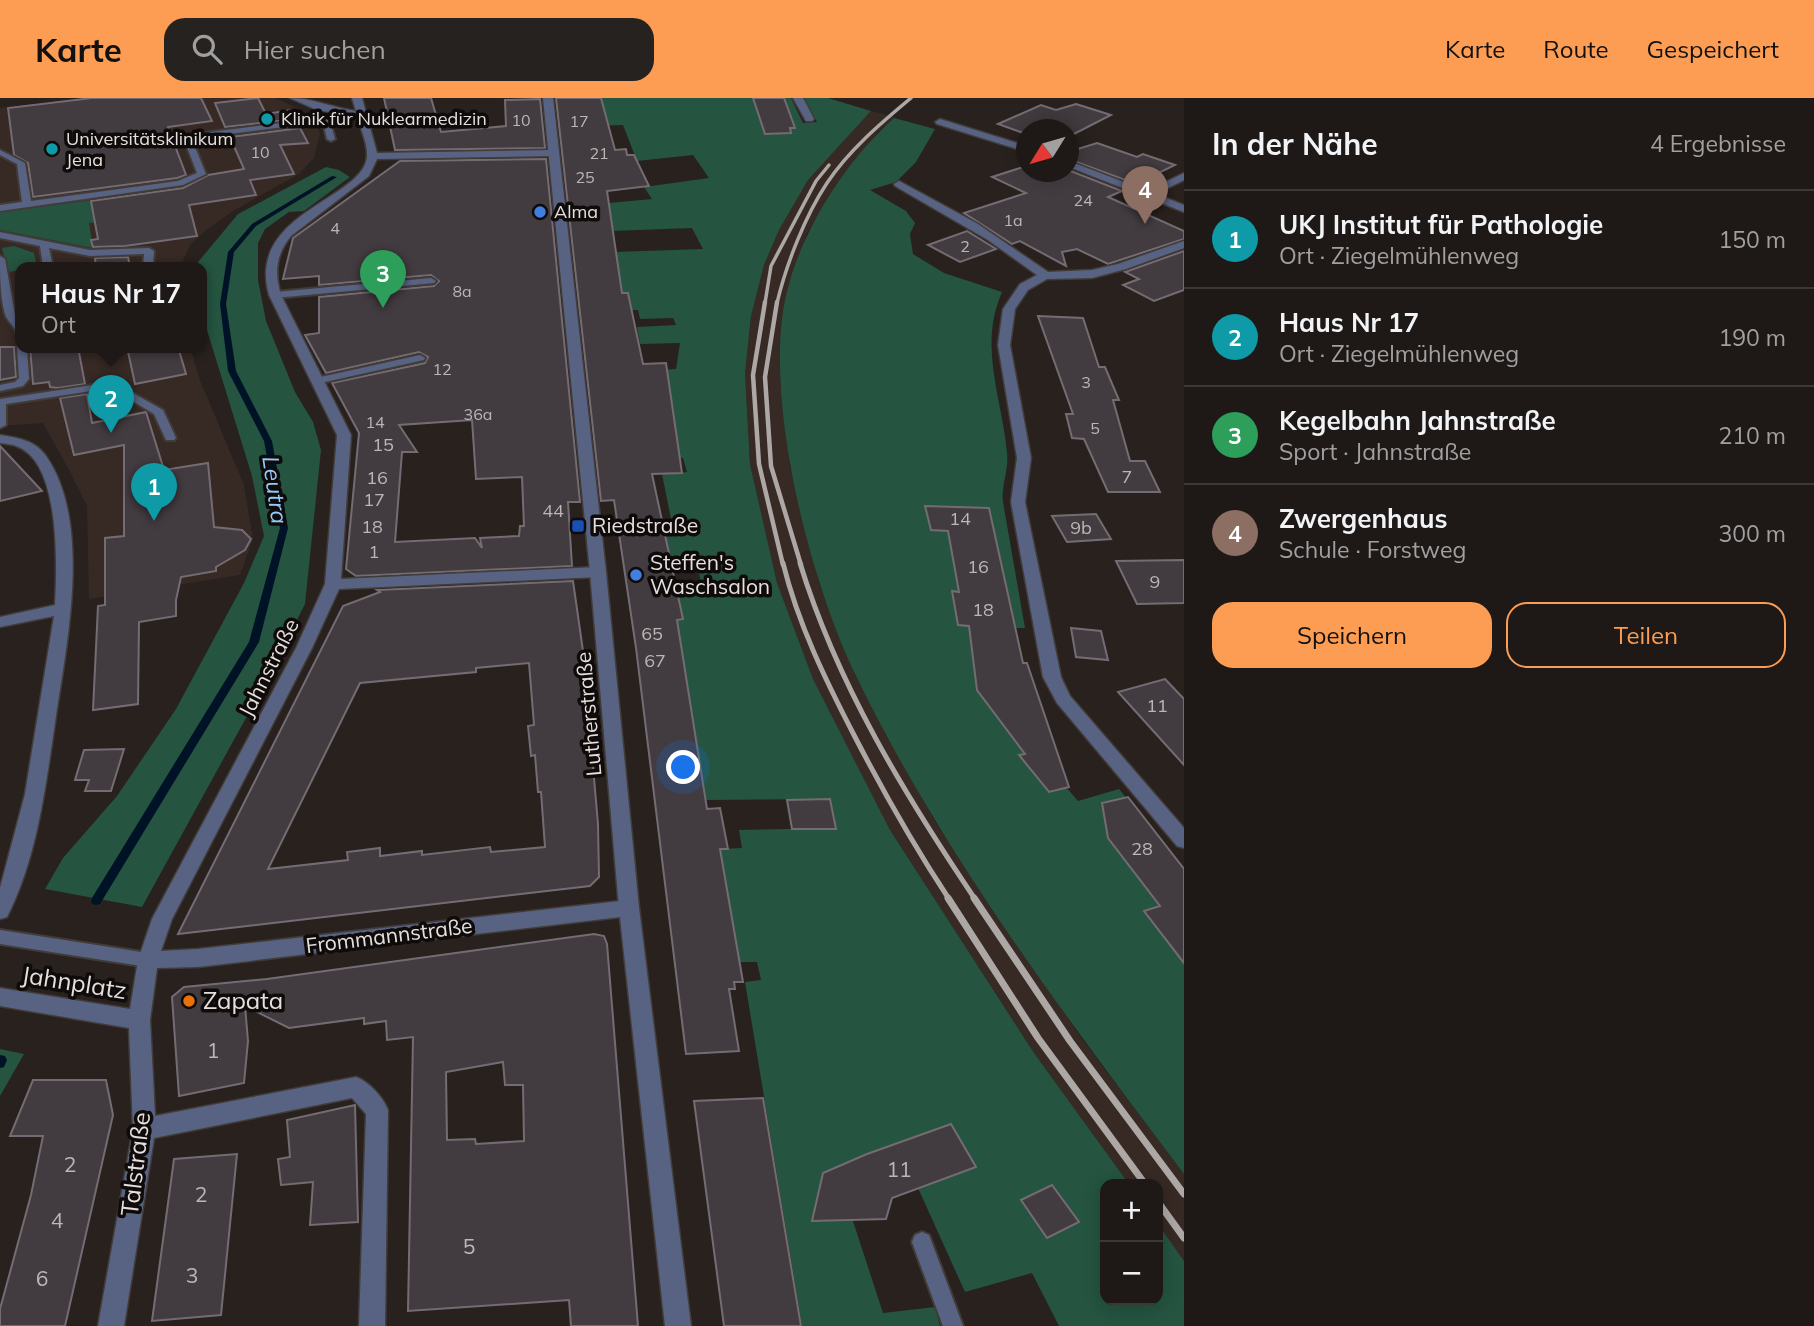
<!DOCTYPE html>
<html lang="de">
<meta charset="utf-8">
<style>
:root{--surface:#1e1916;--page:#26221f;--text:#f1f3f6;--muted:#a1a0a1;--line:#3c3835;--accent:#fc9d53}
body{margin:0;font-family:Mulish,sans-serif;background:var(--page);color:var(--text)}
.controls{position:absolute;right:21px;bottom:21px;display:grid;overflow:hidden;border-radius:14px;box-shadow:0 4px 18px #0003}
.controls button{width:63px;height:63px;display:grid;place-items:center;padding:0;border:0;border-bottom:2px solid var(--line);background:var(--surface);color:var(--text);font:35px sans-serif}
.compass{position:absolute;left:1016px;top:21px;width:63px;height:63px;border-radius:50%;background:var(--surface);box-shadow:0 4px 18px #0003;rotate:233deg}
.you{position:absolute;left:684px;top:670px;width:24px;height:24px;margin:-18px;border:5px solid #fff;border-radius:50%;background:#1a73e8;box-shadow:0 0 0 10px #1a73e833}
.badge{display:grid;place-items:center;width:46px;height:46px;border-radius:50%;background:var(--accent);color:#fff;font-size:23px;font-weight:700}
.pin{position:absolute;translate:-50% -58px;filter:drop-shadow(0 2px 4px #0008)}
.pin::after{content:'';position:absolute;top:37px;width:24px;height:21px;background:inherit;clip-path:polygon(0 0,100% 0,50% 100%)}
.popup{position:absolute;left:15px;top:164px;width:192px;height:91px;box-sizing:border-box;display:grid;place-content:center;border-radius:14px;background:var(--surface);filter:drop-shadow(0 2px 5px #0005);font-size:23px;white-space:nowrap;color:var(--muted)}
.popup b{font-size:26px;color:var(--text)}
.popup::after{content:'';position:absolute;left:50%;top:100%;margin-left:-14px;border:14px solid transparent;border-top-color:var(--surface)}
.list{margin:0;padding:0;list-style:none}
h2{display:flex;justify-content:space-between;align-items:center;height:91px;margin:0;padding:0 28px;font-size:30px}
h2 small{font-size:23px;font-weight:400;color:var(--muted)}
.list li{display:grid;grid-template-columns:46px 1fr auto;gap:21px;align-items:center;box-sizing:border-box;height:98px;padding:0 28px;border-top:2px solid var(--line)}
.list b{display:block;font-size:26px;white-space:nowrap}
.list p{margin:0;font-size:23px;white-space:nowrap;color:var(--muted)}
.list em{font-size:23px;font-style:normal;color:var(--muted)}
.actions{display:flex;gap:14px;padding:21px 28px}
.actions a{flex:1;padding:16px 0;border:2px solid var(--accent);border-radius:21px;text-align:center;font-size:24px;color:var(--accent)}
.actions .main{background:var(--accent);color:#111}
.icon{flex:none;width:38px;height:38px;fill:none;stroke:currentColor;stroke-width:2;stroke-linecap:round;stroke-linejoin:round}
.map{position:relative;flex:none;width:1184px;height:1228px;overflow:hidden}
header{display:flex;align-items:center;gap:42px;box-sizing:border-box;height:98px;padding:0 35px;background:var(--accent);color:#111}
header strong{font-size:33px}
nav{display:flex;gap:38px;margin-inline-start:auto;font-size:24px}
.search{width:490px;height:63px;background:var(--page);display:flex;align-items:center;gap:18px;box-sizing:border-box;padding:0 24px;border-radius:21px;color:var(--muted);font-size:26px}
main{display:flex}
aside{flex:1;background:var(--surface)}
.map>svg:first-child{display:block}
.built{fill:#372924}
.green{fill:#255441}
.lines{fill:none;stroke-linecap:round;stroke-linejoin:round}
.stream{fill:#001326;fill-rule:evenodd}
.building{fill:#423b40;stroke:#746c72;stroke-width:2;fill-rule:evenodd}
.service-casing{stroke:#423c39;stroke-width:4}
.minor-casing{stroke:#423c39;stroke-width:3}
.tertiary-casing{stroke:#423c39;stroke-width:3}
.service{fill:#586384;fill-rule:evenodd}
.minor{fill:#586384;fill-rule:evenodd}
.tertiary{fill:#586384;fill-rule:evenodd}
.rail-far3{stroke:#ada8a5;stroke-width:3.5}
.rail-far2{stroke:#ada8a5;stroke-width:4.5}
.rail-far1{stroke:#ada8a5;stroke-width:5}
.rail{stroke:#ada8a5;stroke-width:7}
.culture-dot{fill:#0f9aa8;stroke:#0f0b0a;stroke-width:2.5}
.shop-dot{fill:#3f7fe0;stroke:#0f0b0a;stroke-width:2.5}
.transit-dot{fill:#1a4fb4;stroke:#0f0b0a;stroke-width:2.5}
.food-dot{fill:#e8710a;stroke:#0f0b0a;stroke-width:2.5}
.labels{text-anchor:middle;stroke-width:7;stroke-linejoin:round;paint-order:stroke}
.far-number-label{font-size:16px;fill:#bcb7b6}
.far-poi-label{font-size:18px;fill:#e5e0de;stroke:#0f0b0a;text-anchor:start}
.number-label{font-size:18px;fill:#bcb7b6}
.poi-label{font-size:21px;fill:#e5e0de;stroke:#0f0b0a;text-anchor:start}
.street-label{font-size:21px;fill:#e5e0de;stroke:#0f0b0a}
.near-number-label{font-size:21px;fill:#bcb7b6}
.water-label{font-size:23px;font-style:italic;fill:#92ccfe;stroke:#0f0b0a}
.near-street-label{font-size:24px;fill:#e5e0de;stroke:#0f0b0a}
.near-poi-label{font-size:24px;fill:#e5e0de;stroke:#0f0b0a;text-anchor:start}
</style>
<header>
<strong>Karte</strong>
<div class="search"><svg class="icon" aria-label="search" viewBox="0 0 24 24"><circle cx="10" cy="10" r="6"/><path d="M15 15l6 6"/></svg>Hier suchen</div>
<nav><a>Karte</a><a>Route</a><a>Gespeichert</a></nav>
</header>
<main>
<div class="map">
<svg width="1184" height="1228" viewBox="0 0 1184 1228">
<rect width="100%" height="100%" fill="#28211e"/>
<g class="built">
<polygon points="88,0 275,0 313,17 320,36 314,60 299,76 233,113 208,131 191,146 180,169 20,169 20,249 190,249 200,282 244,387 253,441 240,477 89,501 87,408 69,372 43,325 0,328 0,10"/>
<polygon points="871,13 895,19 879,33 837,87 806,137 780,279 790,368 819,485 855,577 934,722 1080,938 1184,1076 1184,1163 1158,1126 1158,1086 1129,1086 1034,955 890,732 813,581 777,485 750,366 745,276 751,218 764,167 779,132 808,82"/>
</g>
<g class="green">
<polygon points="601,0 791,0 803,25 817,24 804,0 828,0 871,13 808,82 779,132 764,167 751,218 745,276 750,366 777,485 813,581 890,732 1034,955 1129,1086 1105,1086 1105,1202 1158,1202 1158,1126 1184,1163 1184,1228 1059,1228 1032,1175 965,1194 918,1090 976,1069 951,1026 867,1056 824,1075 813,1123 853,1123 883,1215 935,1209 940,1228 802,1228 745,884 761,882 757,864 740,864 720,751 742,750 739,732 836,730 830,701 706,702 677,522 683,521 677,487 701,486 698,468 717,462 716,459 668,462 661,422 671,421 662,376 687,374 683,360 664,361 655,321 674,320 673,308 641,273 676,271 680,245 640,246 637,229 676,227 673,220 640,221 638,212 625,212 629,201 628,195 622,195 615,154 703,151 692,130 612,133 609,105 652,101 644,89 709,80 693,57 637,63 623,27 592,28 602,7"/>
<path d="M894,20l41,11 -19,33 -20,20 -26,8 36,21 9,12 -5,11 3,20 31,19 58,19c-24,55 0,105 5,161 2,17 -6,32 -4,49l22,126h-10l-8,-34 -55,-3 6,34 11,1 8,64 36,47 26,13 -19,6 28,36 18,-5 12,14 41,-12 65,79v306c-119,-158 -241,-319 -328,-498 -45,-93 -86,-254 -74,-357 8,-72 59,-154 112,-201z"/>
<polygon points="326,69 339,72 350,79 304,113 289,114 265,131 258,145 258,182 266,223 295,294 313,324 321,352 305,506 263,589 142,809 45,791 63,760 117,698 176,611 244,485 264,438 252,378 202,216 202,169 194,169 238,116"/>
<polygon points="95,102 99,124 89,125 93,150 0,132 0,113"/>
<polygon points="14,148 34,155 37,169 20,169 20,172 8,174 2,150"/>
<polygon points="0,951 24,956 0,998"/>
</g>
<g class="lines">
<g class="stream">
<polygon points="332,78 337,79 256,128 234,154 226,206 236,273 272,343 288,430 259,544 100,806 96,807 92,806 91,803 92,800 249,544 280,430 264,343 228,273 220,206 228,154 252,126"/>
<polygon points="0,957 5,958 7,962 4,969 0,970"/>
</g>
</g>
<g class="building">
<polygon points="92,0 201,0 212,23 168,29 186,77 177,80 33,99 28,65 14,57 8,10"/>
<polygon points="258,0 266,16 291,12 296,21 225,29 215,5"/>
<polygon points="384,0 431,0 441,34 506,28 505,2 540,1 545,50 395,52"/>
<polygon points="556,0 601,0 615,52 626,51 627,57 634,57 649,88 607,93 622,195 628,195 643,266 666,265 682,375 652,376 683,521 677,522 707,711 720,710 728,751 720,751 743,884 734,884 735,891 729,891 739,953 686,956 636,550 614,402 601,403"/>
<polygon points="753,0 784,0 795,30 790,30 791,35 765,36"/>
<polygon points="1076,6 1111,17 1068,39 1068,32 1026,32 1026,36 998,26 1041,7 1056,12"/>
<polygon points="300,30 308,45 280,47 294,76 250,82 256,97 189,107 197,138 125,148 93,149 91,142 98,141 91,103 183,90 208,77 244,71 230,39"/>
<polygon points="1097,45 1137,59 1143,56 1175,67 1136,86 1068,61 1068,54"/>
<path d="M546,61l34,343h-12l4,64 -216,10 -10,-7 13,-136 -27,-50 93,-20 3,-6 -9,-5 -93,21 -21,-38 14,-2v-36l115,-11 5,-5 -8,-6 -112,10v-9l-36,3 10,-41 107,-77zM472,322l4,59 46,-2 2,49h-4l-1,10 -39,2 2,10 -7,-10 -80,4 7,-90h15l-18,-27z"/>
<polygon points="1026,68 1026,74 1068,72 1122,93 1108,99 1184,133 1184,141 1108,166 1077,151 1062,154 1066,168 1020,143 1012,146 964,115 1026,95 992,79"/>
<polygon points="967,133 996,151 960,164 928,147"/>
<polygon points="1184,153 1184,192 1154,203 1123,187 1139,181 1125,174"/>
<polygon points="128,159 130,169 96,169 95,160"/>
<polygon points="1038,218 1083,220 1099,269 1105,269 1119,302 1113,302 1130,363 1145,363 1160,394 1108,394 1084,341 1072,340 1066,316 1073,316"/>
<polygon points="0,249 14,249 16,279 0,282"/>
<polygon points="30,249 78,249 85,286 58,290 50,289 49,284 33,286"/>
<polygon points="127,249 178,249 186,276 135,286"/>
<polygon points="87,296 92,325 146,314 164,372 208,365 214,429 242,432 251,441 245,452 216,469 216,473 181,479 176,502 176,518 139,524 138,606 93,612 98,508 105,507 105,440 124,438 124,347 74,357 60,300"/>
<polygon points="0,348 42,393 0,403"/>
<polygon points="925,408 989,410 1023,565 1027,565 1069,689 1049,694 1019,657 1025,656 977,592 969,528 958,527 952,493 959,494 948,433 931,432"/>
<polygon points="1096,416 1111,441 1067,444 1052,418"/>
<polygon points="1184,462 1184,505 1137,506 1116,463"/>
<path d="M573,483l15,105h-2l12,138 1,53 -9,9 -412,48 165,-328 37,-14 -3,-2zM529,565l5,62 -6,1 3,30 4,-1 3,37h3l4,55 -54,5 -1,-5 -68,8v-4l-42,5v-8l-33,4 1,8 -80,9 92,-186 116,-11v-4z"/>
<polygon points="1071,530 1101,533 1108,562 1076,559"/>
<polygon points="1165,581 1184,601 1184,667 1118,594"/>
<polygon points="124,651 111,693 85,693 89,682 75,682 84,652"/>
<polygon points="1128,699 1184,771 1184,865 1144,813 1160,808 1108,740 1102,705"/>
<polygon points="830,701 836,731 792,731 787,702"/>
<path d="M594,836l10,2 3,8 31,382h-67l-2,-26 -161,11 5,-274 -26,3 -1,-19 -22,3v-6l-75,10 -44,-22 3,35 -4,42 -65,13 -7,-99 12,-10 83,-8zM503,964l2,23h18l1,56 -48,3 -1,-5 -28,1 -1,-68z"/>
<polygon points="33,982 106,982 113,1017 65,1228 0,1228 0,1211 31,1097 43,1038 10,1038"/>
<polygon points="763,1000 801,1228 724,1228 694,1003"/>
<polygon points="355,1007 358,1124 310,1127 313,1084 281,1087 278,1061 290,1059 287,1022"/>
<polygon points="951,1026 976,1069 892,1100 886,1121 812,1123 823,1075 867,1056"/>
<polygon points="237,1056 221,1217 152,1223 174,1061"/>
<polygon points="1052,1087 1079,1124 1047,1140 1021,1102"/>
</g>
<g class="lines">
<defs>
<g id="service">
<polygon points="360,15 363,15 363,19 330,23 335,41 331,43 327,41 323,24 214,38 201,43 195,49 206,76 183,87 0,113 0,107 22,104 17,66 0,57 0,52 25,65 31,103 178,83 197,75 187,49 195,39 210,34"/>
<polygon points="0,134 90,152 149,150 154,153 153,169 143,169 144,156 90,158 49,150 53,169 43,169 40,148 0,140"/>
<path d="M0,158l5,3 10,56 5,4v14l-4,-1c-2,-7 -9,-11 -11,-18 -5,-18 -5,-39 -5,-58z"/>
<polygon points="431,180 436,183 434,185 275,200 270,197 275,194"/>
<polygon points="20,246 20,249 27,249 29,281 23,288 0,293 0,287 15,284 19,280 17,249"/>
<polygon points="420,257 425,260 424,262 316,286 311,283 316,280"/>
<polygon points="113,284 163,312 176,340 174,342 166,342 154,316 111,290 6,306 6,327 0,330 0,301"/>
<polygon points="0,832 148,855 154,857 156,862 154,867 148,869 0,846"/>
<polygon points="922,1134 929,1137 963,1228 943,1228 912,1144 915,1137"/>
</g>
<g id="minor">
<path d="M290,0c22,0 44,10 66,13l-4,-13h10l15,55 176,-3 5,3 -5,3 -176,3 -8,17 -78,60c-15,18 -17,37 -10,59l70,140 -10,144 257,-12 8,5 -8,5 -259,12 -27,59 -140,271 -11,32 37,-2 431,-49 7,2 3,6 -3,6 -7,2 -431,51 -41,1 -7,52 5,96 201,-39c13,5 27,20 32,33l-3,216h-26l7,-212 -14,-16 -198,40 -30,188h-26l35,-197 -4,-101 -129,-22v-18l130,21 8,-49 14,-41 144,-271 29,-64 12,-149 -68,-140c-24,-84 100,-96 98,-141 0,-11 -6,-25 -10,-37l-40,-7z"/>
<polygon points="793,0 803,0 814,21 812,23 806,23"/>
<polygon points="940,21 1027,48 1027,54 937,26 935,24"/>
<polygon points="1069,63 1147,93 1184,75 1184,82 1156,96 1184,107 1184,114 1069,69"/>
<polygon points="899,83 978,126 1048,174 1092,172 1118,166 1184,143 1184,150 1126,171 1092,180 1047,181 1028,192 1015,211 1010,247 1031,360 1025,404 1061,579 1070,598 1184,730 1184,750 1177,748 1057,605 1043,579 1011,404 1017,360 998,247 1003,211 1020,186 1037,177 988,142 895,88 894,86"/>
<path d="M0,337c18,3 35,5 46,21 46,66 21,186 10,260 -10,67 -18,140 -49,201l-7,2v-31l25,-94 29,-178 -54,11v-10l55,-12c2,-38 6,-144 -39,-159 -4,-2 -11,-2 -16,-3z"/>
</g>
<polygon id="tertiary" points="543,0 553,0 606,474 639,810 691,1228 665,1228 619,810 590,474"/>
</defs>
<use href="#service" class="service-casing"/>
<use href="#minor" class="minor-casing"/>
<use href="#tertiary" class="tertiary-casing"/>
<use href="#service" class="service"/>
<use href="#minor" class="minor"/>
<use href="#tertiary" class="tertiary"/>
<g class="rail-far3">
<polyline points="765,205 771,168 816,83 829,67"/>
<path d="M777,205c9,-38 28,-87 50,-120 22,-33 54,-60 84,-85"/>
</g>
<g class="rail-far2">
<polyline points="765,204 753,277 759,366 783,467"/>
<polyline points="777,204 765,279 771,368 801,467"/>
</g>
<g class="rail-far1">
<path d="M783,465c15,61 43,118 72,174 29,56 59,109 94,162"/>
<path d="M800,465c37,121 105,232 175,336"/>
</g>
<g class="rail">
<polyline points="948,800 1038,940 1145,1086"/>
<polyline points="974,800 1070,943 1184,1096"/>
<polyline points="1158,1104 1184,1140"/>
</g>
</g>
<g class="culture-dot">
<circle cx="267" cy="21" r="7"/>
<circle cx="52" cy="51" r="7"/>
</g>
<g class="shop-dot">
<circle cx="540" cy="114" r="7"/>
<circle cx="636" cy="477" r="7"/>
</g>
<rect class="transit-dot" x="571" y="421" width="14" height="14" rx="3.5"/>
<circle class="food-dot" cx="189" cy="903" r="7"/>
<g class="labels">
<g class="far-number-label">
<text x="521" y="28">10</text>
<text x="579" y="29">17</text>
<text x="260" y="60">10</text>
<text x="599" y="61">21</text>
<text x="585" y="85">25</text>
<text x="1083" y="108">24</text>
<text x="1013" y="128">1a</text>
<text x="335" y="136">4</text>
<text x="965" y="154">2</text>
<text x="462" y="199">8a</text>
<text x="442" y="277">12</text>
<text x="1086" y="290">3</text>
<text x="478" y="322">36a</text>
<text x="375" y="330">14</text>
<text x="1095" y="336">5</text>
</g>
<g class="far-poi-label">
<text x="281" y="27">Klinik für Nuklearmedizin</text>
<text x="66" y="47">Universitätsklinikum<tspan x="66" dy="21">Jena</tspan></text>
<text x="554" y="120">Alma</text>
</g>
<g class="number-label">
<text x="383" y="353">15</text>
<text x="1127" y="385">7</text>
<text x="377" y="386">16</text>
<text x="374" y="408">17</text>
<text x="553" y="419">44</text>
<text x="960" y="427">14</text>
<text x="372" y="435">18</text>
<text x="1081" y="436">9b</text>
<text x="374" y="460">1</text>
<text x="978" y="475">16</text>
<text x="1155" y="490">9</text>
<text x="983" y="518">18</text>
<text x="652" y="542">65</text>
<text x="655" y="569">67</text>
<text x="1157" y="614">11</text>
<text x="1142" y="757">28</text>
</g>
<g class="poi-label">
<text x="592" y="435">Riedstraße</text>
<text x="650" y="472">Steffen's<tspan x="650" dy="24">Waschsalon</tspan></text>
</g>
<g class="street-label">
<text transform="translate(269 570) rotate(-63)" y="7">Jahnstraße</text>
<text transform="translate(589 616) rotate(-95)" y="7">Lutherstraße</text>
<text transform="translate(389 838) rotate(-7)" y="7">Frommannstraße</text>
</g>
<g class="near-number-label">
<text x="213" y="960">1</text>
<text x="70" y="1074">2</text>
<text x="899" y="1079">11</text>
<text x="201" y="1104">2</text>
<text x="57" y="1130">4</text>
<text x="469" y="1156">5</text>
<text x="192" y="1185">3</text>
<text x="42" y="1188">6</text>
</g>
<g class="water-label">
<text transform="translate(275 392) rotate(82)" y="8">Leutra</text>
</g>
<g class="near-street-label">
<text transform="translate(74 885) rotate(9)" y="8">Jahnplatz</text>
<text transform="translate(136 1066) rotate(-83)" y="8">Talstraße</text>
</g>
<g class="near-poi-label">
<text x="203" y="911">Zapata</text>
</g>
</g>
</svg>
<div class="controls">
<button>+</button>
<button>−</button>
</div>
<svg class="compass" viewBox="-18 -18 36 36"><path d="M0-13l5 13h-10z" fill="#e53935"/><path d="M0 13l5-13h-10z" fill="#a1a0a1"/></svg>
<div class="you"></div>
<div class="pin badge" style="left:154px;top:423px;background:#0f9aa8">1</div>
<div class="pin badge" style="left:111px;top:335px;background:#0f9aa8">2</div>
<div class="popup"><b>Haus Nr 17</b>Ort</div>
<div class="pin badge" style="left:383px;top:210px;background:#2e9e5b">3</div>
<div class="pin badge" style="left:1145px;top:126px;background:#8d6e63">4</div>
</div>
<aside>
<h2>In der Nähe<small>4 Ergebnisse</small></h2>
<ul class="list">
<li><span class="badge" style="background:#0f9aa8">1</span><div><b>UKJ Institut für Pathologie</b><p>Ort · Ziegelmühlenweg</p></div><em>150 m</em></li>
<li><span class="badge" style="background:#0f9aa8">2</span><div><b>Haus Nr 17</b><p>Ort · Ziegelmühlenweg</p></div><em>190 m</em></li>
<li><span class="badge" style="background:#2e9e5b">3</span><div><b>Kegelbahn Jahnstraße</b><p>Sport · Jahnstraße</p></div><em>210 m</em></li>
<li><span class="badge" style="background:#8d6e63">4</span><div><b>Zwergenhaus</b><p>Schule · Forstweg</p></div><em>300 m</em></li>
</ul>
<div class="actions"><a class="main">Speichern</a><a>Teilen</a></div>
</aside>
</main>
